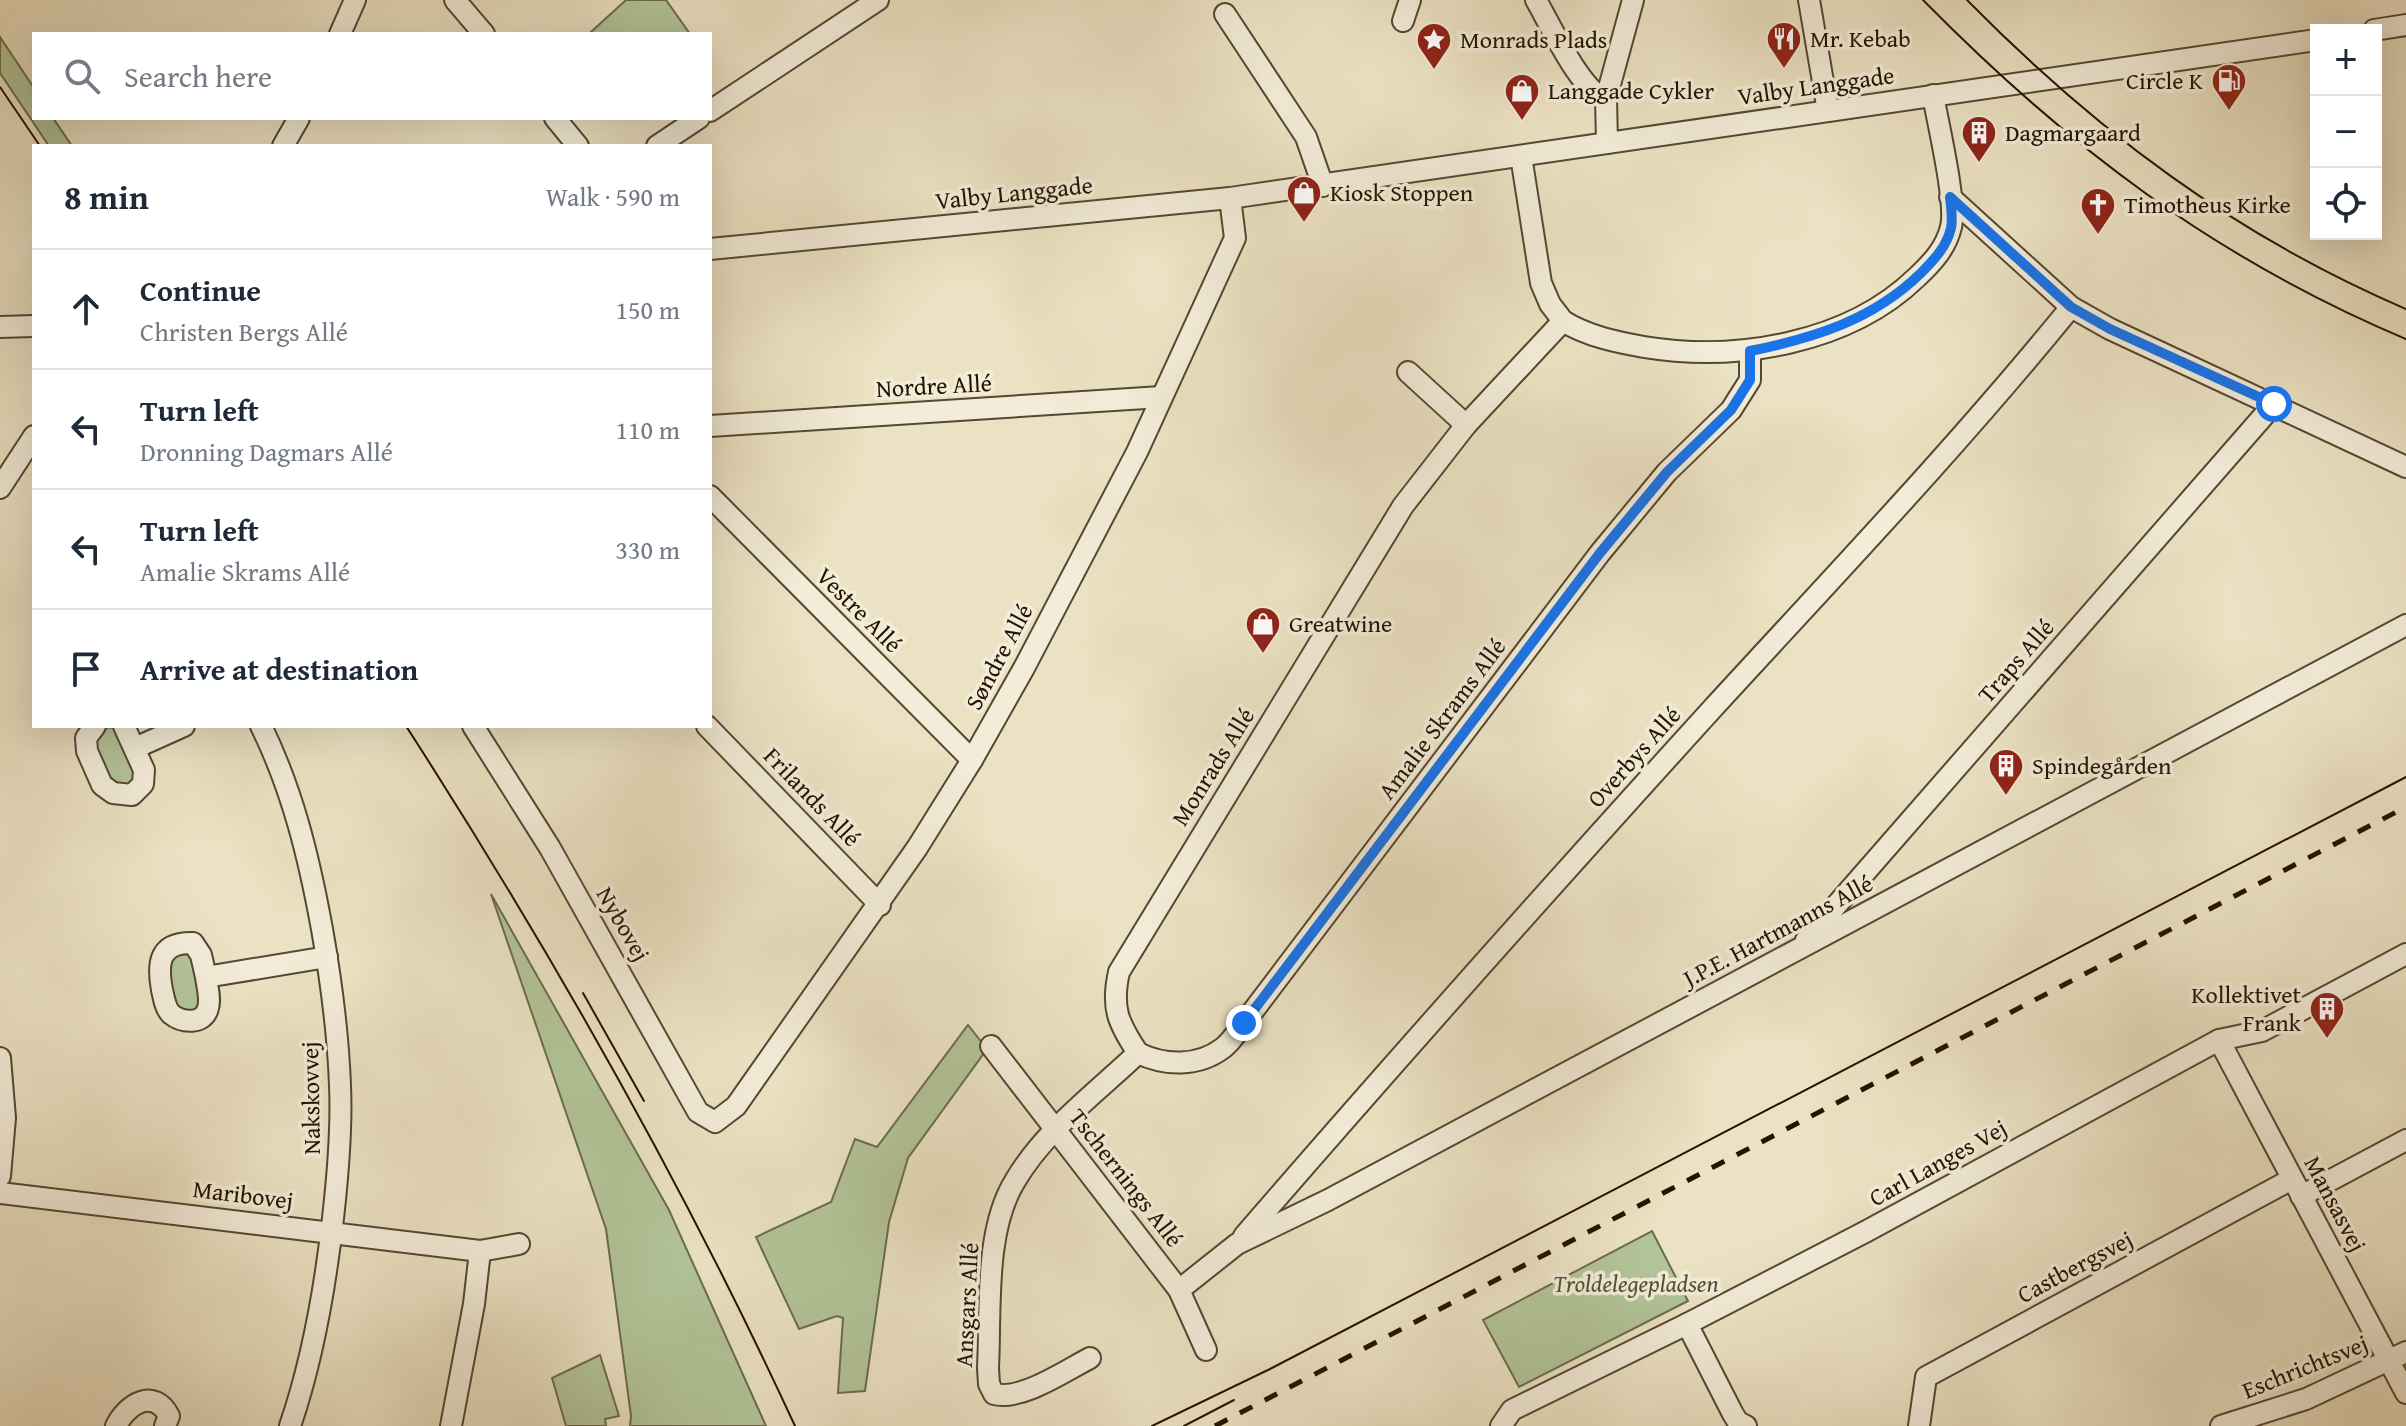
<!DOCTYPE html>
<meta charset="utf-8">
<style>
:root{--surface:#fff;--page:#f2f2f3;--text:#1f2937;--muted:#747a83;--line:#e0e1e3}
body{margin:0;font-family:"Gentium Book Plus",serif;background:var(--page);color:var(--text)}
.controls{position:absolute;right:24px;top:24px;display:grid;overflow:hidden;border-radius:0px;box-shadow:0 8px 32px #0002}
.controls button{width:72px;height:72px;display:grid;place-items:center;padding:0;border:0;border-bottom:2px solid var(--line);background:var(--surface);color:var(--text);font:40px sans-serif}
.stop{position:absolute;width:24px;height:24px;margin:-18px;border:6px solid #1a73e8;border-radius:50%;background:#fff}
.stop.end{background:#1a73e8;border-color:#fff;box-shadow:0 2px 8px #0008}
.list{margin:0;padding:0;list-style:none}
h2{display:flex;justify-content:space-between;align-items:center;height:104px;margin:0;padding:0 32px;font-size:34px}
h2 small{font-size:26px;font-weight:400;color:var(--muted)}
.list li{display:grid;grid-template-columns:52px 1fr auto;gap:24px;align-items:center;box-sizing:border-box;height:120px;padding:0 32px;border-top:2px solid var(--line)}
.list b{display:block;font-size:30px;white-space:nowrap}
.list p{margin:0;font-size:26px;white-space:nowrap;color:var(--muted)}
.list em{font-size:26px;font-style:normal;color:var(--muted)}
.icon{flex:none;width:44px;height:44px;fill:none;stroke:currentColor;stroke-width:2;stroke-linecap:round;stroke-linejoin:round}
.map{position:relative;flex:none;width:2406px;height:1426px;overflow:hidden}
.search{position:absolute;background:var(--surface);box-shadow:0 8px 32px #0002;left:32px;top:32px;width:680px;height:88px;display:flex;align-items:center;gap:20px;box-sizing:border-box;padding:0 28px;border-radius:0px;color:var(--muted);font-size:30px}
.panel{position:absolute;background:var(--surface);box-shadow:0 8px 32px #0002;left:32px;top:144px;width:680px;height:584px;border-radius:0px}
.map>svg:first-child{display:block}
.green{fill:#b2c498;stroke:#6b6c4c;stroke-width:2}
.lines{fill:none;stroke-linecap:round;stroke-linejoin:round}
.minor-casing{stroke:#564731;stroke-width:24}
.minor{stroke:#f2ecd8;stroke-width:20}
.tram{stroke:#241300;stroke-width:2}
.rail{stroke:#241300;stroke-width:5;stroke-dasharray:14 14;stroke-linecap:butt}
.route{stroke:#1a73e8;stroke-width:10}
.labels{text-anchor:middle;stroke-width:7;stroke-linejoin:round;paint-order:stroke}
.poi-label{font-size:24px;fill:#241300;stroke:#f2ecd8;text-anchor:start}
.street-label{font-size:24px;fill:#241300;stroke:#f2ecd8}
.park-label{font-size:24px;font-style:italic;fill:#565135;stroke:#f2ecd8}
</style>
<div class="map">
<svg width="2406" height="1426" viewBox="0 0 2406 1426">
<rect width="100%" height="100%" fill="#ebe2c3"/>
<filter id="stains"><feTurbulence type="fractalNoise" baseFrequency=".0025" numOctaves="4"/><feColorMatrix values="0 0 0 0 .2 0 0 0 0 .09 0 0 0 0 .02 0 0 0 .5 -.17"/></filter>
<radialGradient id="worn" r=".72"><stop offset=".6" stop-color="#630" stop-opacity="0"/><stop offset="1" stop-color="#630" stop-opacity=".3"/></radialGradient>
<g class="green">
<polygon points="626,0 666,0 690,34 594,34 591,32"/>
<polygon points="0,37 34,88 34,118 53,118 72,146 49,146 0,73"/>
<polygon points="110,727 117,730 138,772 131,786 112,785 93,749 100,731"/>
<polygon points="491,894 669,1210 766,1426 630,1426 631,1416 606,1229"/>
<path d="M179,952l13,2c4,18 19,48 -1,59l-16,-5 -9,-43z"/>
<polygon points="968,1025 987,1049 908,1158 889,1222 865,1391 838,1393 843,1318 837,1316 799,1329 756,1237 831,1202 855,1139 877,1147"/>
<polygon points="1652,1231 1688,1301 1519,1387 1483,1320"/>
<polygon points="600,1355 619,1416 605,1419 606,1426 566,1426 552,1378"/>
</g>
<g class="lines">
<defs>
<g id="minor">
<polyline points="455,0 484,34"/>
<path d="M1536,0c14,24 45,92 70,99"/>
<polyline points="1809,0 1828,111"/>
<polyline points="1225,14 1306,137 1323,186"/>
<polyline points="1403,21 1410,0"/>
<polyline points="2374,30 2406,25"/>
<polyline points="340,34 355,0"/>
<polyline points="710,111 878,0"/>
<polyline points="555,118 578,146"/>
<polyline points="1607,143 1606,99 1633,0"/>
<polyline points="283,146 299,118"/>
<polyline points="657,146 699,118"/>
<polyline points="1950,197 2071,307 2110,329 2406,467"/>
<polyline points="710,249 1230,198 2316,40"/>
<path d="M1563,321c24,15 53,21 81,26 92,15 204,-3 273,-70 15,-14 29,-29 34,-50 6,-24 -13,-103 -18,-132"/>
<polyline points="0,327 34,326"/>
<polyline points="1408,372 1466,425"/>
<polyline points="710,426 1161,397"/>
<polyline points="0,488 34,436"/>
<polyline points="710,496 972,760"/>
<polyline points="95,726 86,738 87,751 102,785 113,793 132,795 143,784 144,770 124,726"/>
<path d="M261,726c32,65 48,132 61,203 9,51 16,104 18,156 2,45 -2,89 -7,133 -8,71 -20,141 -43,208"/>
<polyline points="473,726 550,848 698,1112 715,1122 736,1106 917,848 972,760 1024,668 1137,452 1235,238 1230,198"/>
<polyline points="707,726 880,905"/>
<polyline points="135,748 184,726"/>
<polyline points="1806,940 2274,404"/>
<path d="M206,977l-5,-22 -8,-12c-34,-1 -36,20 -31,47 2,8 3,18 9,24 11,9 33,11 37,-6 3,-9 -1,-22 -2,-31l121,-20"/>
<polyline points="2219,1040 2406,1393"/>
<polyline points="991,1046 1179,1290 1206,1350"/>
<path d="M1138,1053c27,13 60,14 85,-5 8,-6 15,-17 21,-25l356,-470 67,-81 64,-62 19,-30v-29"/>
<polyline points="0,1058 5,1118 0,1176"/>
<polyline points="0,1193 480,1251 519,1244"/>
<polyline points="2301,1196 2406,1140"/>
<path d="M1244,1236c154,-178 311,-354 469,-528 121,-132 245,-262 358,-401"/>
<polyline points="1179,1290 1237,1244 1328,1200 2406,625"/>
<polyline points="1687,1324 1733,1414 1738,1422 1746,1426"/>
<path d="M1090,1358c-25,13 -69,43 -96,36l-5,-10 -1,-16c3,-57 -4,-137 27,-187 29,-50 82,-89 123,-128 -20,-30 -27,-45 -19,-81l284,-466 63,-81 97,-104 -13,-17 -9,-21 -20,-127"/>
<path d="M116,1426c11,-22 38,-39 53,-10l-4,10"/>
<polyline points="451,1426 474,1304 480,1251"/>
<polyline points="1501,1426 1512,1410 1687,1324 1865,1232 2219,1040 2262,1031 2406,954"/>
<polyline points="1919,1426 1926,1377 2292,1179"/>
<polyline points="2221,1426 2306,1399 2406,1352"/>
</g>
</defs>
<use href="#minor" class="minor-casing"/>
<use href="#minor" class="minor"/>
<g class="tram">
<path d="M1923,0c145,147 291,258 483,339"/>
<path d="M1967,0c130,132 269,236 439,309"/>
<polyline points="0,87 40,146"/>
<path d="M406,726c145,225 277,457 389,700"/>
<polyline points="583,993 644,1101"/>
<polyline points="1152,1426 1270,1369 2406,777"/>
<polyline points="1184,1426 1234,1400"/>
</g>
<polyline class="rail" points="1215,1426 2406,807"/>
</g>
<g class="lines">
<path class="route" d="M1244,1023l356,-470 67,-81 64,-62 19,-30v-29c64,-13 123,-31 171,-78 13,-13 26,-27 30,-45 2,-10 0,-22 -1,-31l121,110 39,22 164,75"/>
</g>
<defs>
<symbol id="restaurant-pin" viewBox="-11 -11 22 30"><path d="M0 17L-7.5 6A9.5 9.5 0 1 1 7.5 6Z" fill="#8f2418" stroke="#f2ecd8"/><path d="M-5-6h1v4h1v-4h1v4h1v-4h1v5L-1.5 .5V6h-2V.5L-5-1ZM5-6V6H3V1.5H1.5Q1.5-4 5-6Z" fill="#fff"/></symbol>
<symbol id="sight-pin" viewBox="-11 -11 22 30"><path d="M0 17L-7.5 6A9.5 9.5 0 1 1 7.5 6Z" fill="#8f2418" stroke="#f2ecd8"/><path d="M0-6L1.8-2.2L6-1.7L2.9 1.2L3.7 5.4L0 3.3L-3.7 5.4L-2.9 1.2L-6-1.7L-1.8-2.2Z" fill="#fff"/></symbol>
<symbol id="fuel-pin" viewBox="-11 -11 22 30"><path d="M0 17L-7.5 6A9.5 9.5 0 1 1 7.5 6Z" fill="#8f2418" stroke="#f2ecd8"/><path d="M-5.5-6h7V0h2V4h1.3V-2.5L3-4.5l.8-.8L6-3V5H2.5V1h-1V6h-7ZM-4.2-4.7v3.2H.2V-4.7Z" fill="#fff"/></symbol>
<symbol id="shop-pin" viewBox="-11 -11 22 30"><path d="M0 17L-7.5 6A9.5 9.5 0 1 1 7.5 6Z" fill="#8f2418" stroke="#f2ecd8"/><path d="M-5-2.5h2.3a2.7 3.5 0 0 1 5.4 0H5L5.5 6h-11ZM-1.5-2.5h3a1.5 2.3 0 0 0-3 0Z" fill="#fff"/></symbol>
<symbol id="building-pin" viewBox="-11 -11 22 30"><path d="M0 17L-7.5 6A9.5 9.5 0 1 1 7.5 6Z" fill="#8f2418" stroke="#f2ecd8"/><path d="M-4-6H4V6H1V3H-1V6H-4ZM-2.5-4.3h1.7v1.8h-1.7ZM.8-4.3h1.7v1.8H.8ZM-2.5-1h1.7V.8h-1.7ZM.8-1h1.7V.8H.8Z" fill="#fff"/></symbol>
<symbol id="church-pin" viewBox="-11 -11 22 30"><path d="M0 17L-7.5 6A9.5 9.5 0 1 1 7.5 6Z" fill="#8f2418" stroke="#f2ecd8"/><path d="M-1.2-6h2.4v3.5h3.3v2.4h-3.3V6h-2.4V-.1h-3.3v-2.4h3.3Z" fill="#fff"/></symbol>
</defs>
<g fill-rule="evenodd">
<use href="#restaurant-pin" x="1764" y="19" width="40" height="54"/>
<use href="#sight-pin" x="1414" y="20" width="40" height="54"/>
<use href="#fuel-pin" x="2209" y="61" width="40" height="54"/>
<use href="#shop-pin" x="1502" y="71" width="40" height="54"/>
<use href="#building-pin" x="1959" y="113" width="40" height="54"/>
<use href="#shop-pin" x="1284" y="173" width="40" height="54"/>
<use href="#church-pin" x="2078" y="185" width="40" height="54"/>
<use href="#shop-pin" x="1243" y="604" width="40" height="54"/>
<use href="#building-pin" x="1986" y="746" width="40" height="54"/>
<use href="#building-pin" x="2307" y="989" width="40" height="54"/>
</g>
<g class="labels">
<g class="poi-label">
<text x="1810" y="47">Mr. Kebab</text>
<text x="1460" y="48">Monrads Plads</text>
<text x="2203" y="89" text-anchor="end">Circle K</text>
<text x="1548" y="99">Langgade Cykler</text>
<text x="2005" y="141">Dagmargaard</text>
<text x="1330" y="201">Kiosk Stoppen</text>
<text x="2124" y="213">Timotheus Kirke</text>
<text x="1289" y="632">Greatwine</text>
<text x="2032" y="774">Spindegården</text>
<text x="2301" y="1003" text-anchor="end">Kollektivet<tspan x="2301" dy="28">Frank</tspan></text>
</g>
<g class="street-label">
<text transform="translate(1816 86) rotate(-8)" y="8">Valby Langgade</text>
<text transform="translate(1014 193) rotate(-6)" y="8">Valby Langgade</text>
<text transform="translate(934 386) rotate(-3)" y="8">Nordre Allé</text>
<text transform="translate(859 610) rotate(45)" y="8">Vestre Allé</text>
<text transform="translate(999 657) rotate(-62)" y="8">Søndre Allé</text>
<text transform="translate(2016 661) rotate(-49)" y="8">Traps Allé</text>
<text transform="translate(1442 719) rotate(-53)" y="8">Amalie Skrams Allé</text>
<text transform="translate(1634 757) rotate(-48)" y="8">Overbys Allé</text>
<text transform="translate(1213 767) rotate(-58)" y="8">Monrads Allé</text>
<text transform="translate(812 797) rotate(46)" y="8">Frilands Allé</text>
<text transform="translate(623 924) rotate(60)" y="8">Nybovej</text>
<text transform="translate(1778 931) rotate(-28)" y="8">J.P.E. Hartmanns Allé</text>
<text transform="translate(311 1098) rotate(-91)" y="8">Nakskovvej</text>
<text transform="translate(1938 1163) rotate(-29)" y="8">Carl Langes Vej</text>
<text transform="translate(1126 1178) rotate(52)" y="8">Tschernings Allé</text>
<text transform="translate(243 1195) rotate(7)" y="8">Maribovej</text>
<text transform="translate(2335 1204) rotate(62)" y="8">Mansasvej</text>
<text transform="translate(2075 1267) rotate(-28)" y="8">Castbergsvej</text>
<text transform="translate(967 1305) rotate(-87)" y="8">Ansgars Allé</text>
<text transform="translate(2305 1367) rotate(-22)" y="8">Eschrichtsvej</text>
</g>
<g class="park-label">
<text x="1636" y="1292">Troldelegepladsen</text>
</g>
</g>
<rect width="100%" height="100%" filter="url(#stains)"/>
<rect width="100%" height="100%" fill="url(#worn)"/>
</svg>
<div class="controls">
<button>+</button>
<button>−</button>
<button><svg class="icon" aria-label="locate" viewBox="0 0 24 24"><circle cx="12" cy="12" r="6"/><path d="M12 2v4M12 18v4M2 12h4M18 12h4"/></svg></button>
</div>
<div class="stop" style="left:2274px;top:404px"></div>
<div class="stop end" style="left:1244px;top:1023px"></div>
<div class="search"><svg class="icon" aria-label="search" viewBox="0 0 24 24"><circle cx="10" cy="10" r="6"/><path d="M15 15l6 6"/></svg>Search here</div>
<section class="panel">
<h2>8 min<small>Walk · 590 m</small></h2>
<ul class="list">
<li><svg class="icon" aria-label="ahead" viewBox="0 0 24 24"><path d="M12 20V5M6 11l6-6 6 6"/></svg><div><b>Continue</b><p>Christen Bergs Allé</p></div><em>150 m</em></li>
<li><svg class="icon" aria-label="left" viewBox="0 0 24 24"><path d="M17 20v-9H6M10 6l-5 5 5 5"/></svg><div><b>Turn left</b><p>Dronning Dagmars Allé</p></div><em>110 m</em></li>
<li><svg class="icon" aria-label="left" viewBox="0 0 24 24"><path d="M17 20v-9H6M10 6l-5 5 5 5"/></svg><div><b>Turn left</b><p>Amalie Skrams Allé</p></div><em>330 m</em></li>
<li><svg class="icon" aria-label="arrive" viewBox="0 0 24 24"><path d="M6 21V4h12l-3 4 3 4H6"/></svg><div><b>Arrive at destination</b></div></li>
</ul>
</section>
</div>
